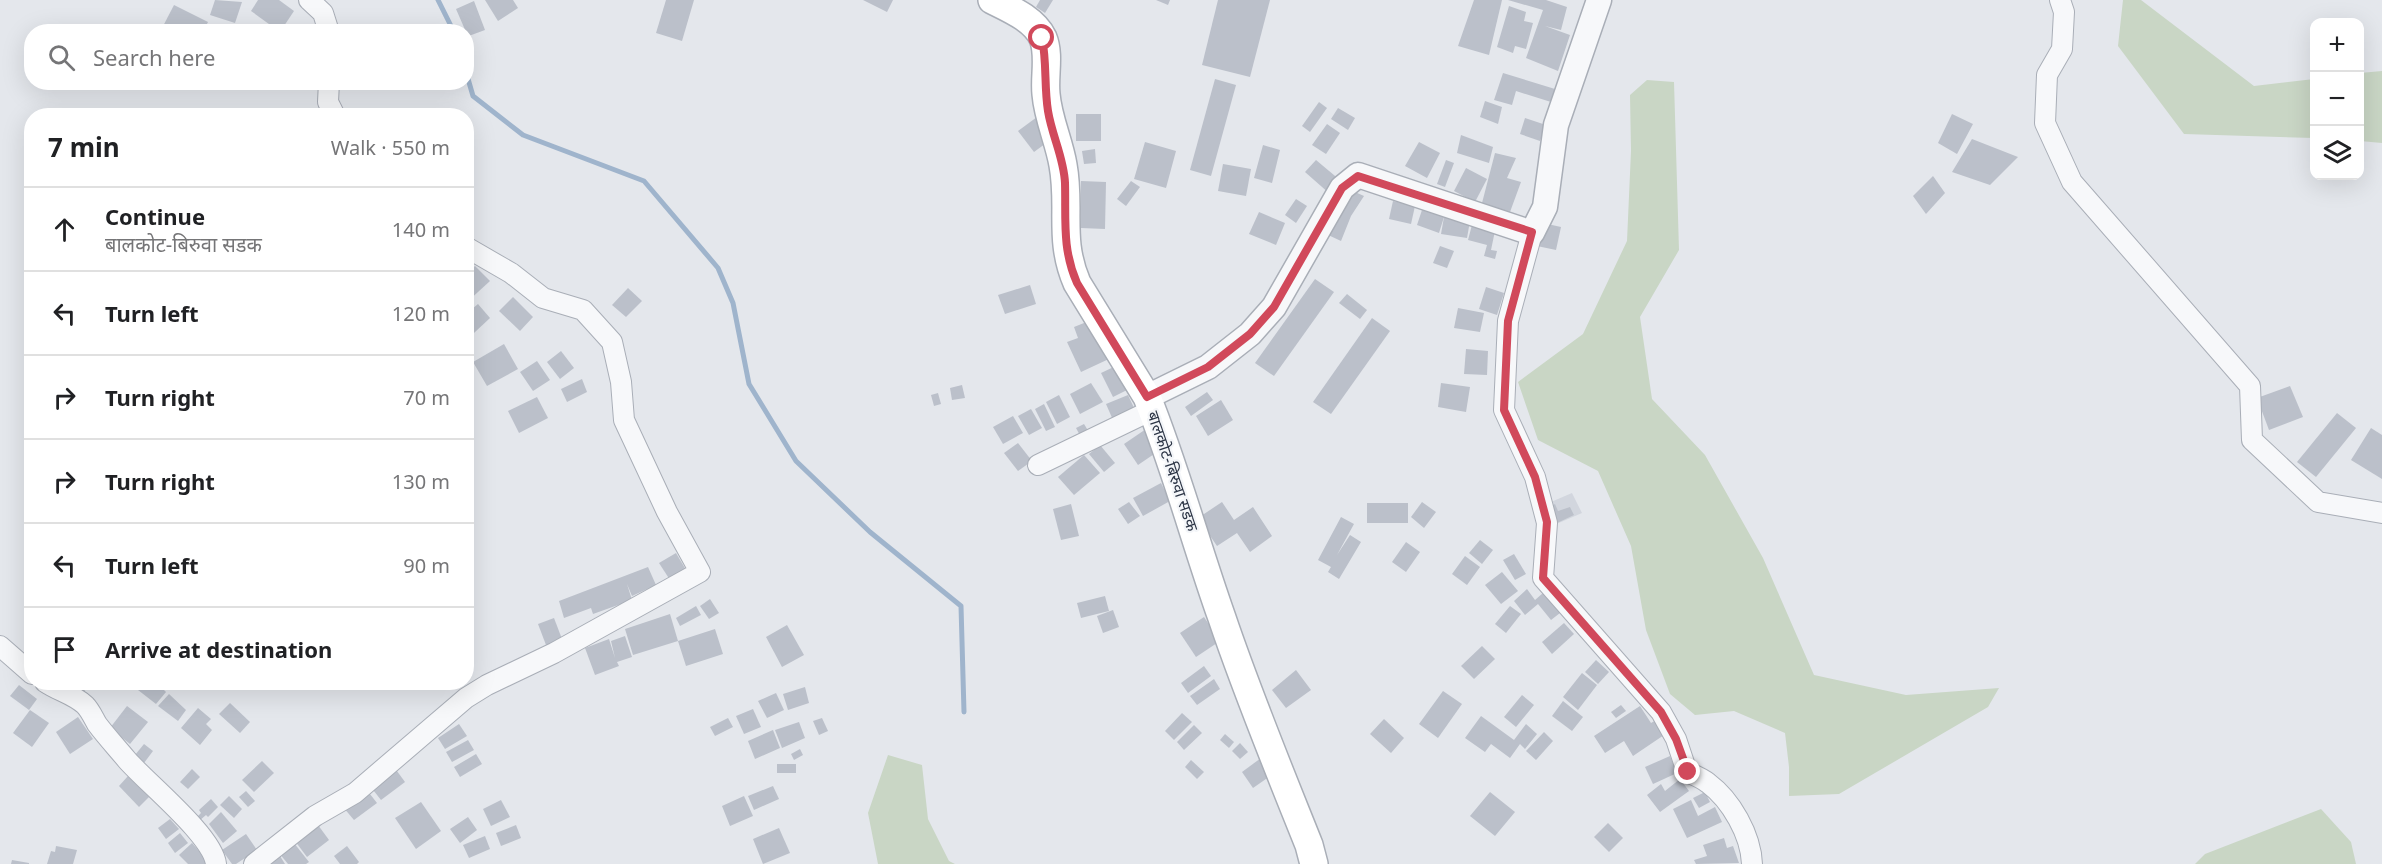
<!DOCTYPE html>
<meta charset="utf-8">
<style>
:root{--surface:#fff;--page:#f6f6f6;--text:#202124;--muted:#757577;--line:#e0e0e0}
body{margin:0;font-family:"Noto Sans","Noto Sans Devanagari",sans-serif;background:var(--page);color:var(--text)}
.controls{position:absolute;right:18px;top:18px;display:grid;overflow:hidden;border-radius:12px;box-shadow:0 6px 24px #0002}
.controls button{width:54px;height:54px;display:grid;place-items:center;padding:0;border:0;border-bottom:2px solid var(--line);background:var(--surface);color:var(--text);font:30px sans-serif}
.stop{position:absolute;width:18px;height:18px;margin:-14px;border:4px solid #d1495b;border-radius:50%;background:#fff}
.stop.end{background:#d1495b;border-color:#fff;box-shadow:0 2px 6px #0008}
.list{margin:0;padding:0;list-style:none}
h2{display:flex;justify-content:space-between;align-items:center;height:78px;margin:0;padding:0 24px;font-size:26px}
h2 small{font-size:20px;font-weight:400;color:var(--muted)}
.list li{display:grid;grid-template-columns:39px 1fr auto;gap:18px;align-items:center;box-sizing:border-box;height:84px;padding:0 24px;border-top:2px solid var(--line)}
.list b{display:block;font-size:22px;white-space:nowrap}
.list p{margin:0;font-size:20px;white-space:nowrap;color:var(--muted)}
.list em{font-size:20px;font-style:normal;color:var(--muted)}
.icon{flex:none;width:33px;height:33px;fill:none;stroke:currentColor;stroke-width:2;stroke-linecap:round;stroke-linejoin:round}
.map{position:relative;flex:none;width:2382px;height:864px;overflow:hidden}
.search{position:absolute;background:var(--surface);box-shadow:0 6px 24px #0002;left:24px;top:24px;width:450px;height:66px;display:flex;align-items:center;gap:15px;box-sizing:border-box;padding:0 21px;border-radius:24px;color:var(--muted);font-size:22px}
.panel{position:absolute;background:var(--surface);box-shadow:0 6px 24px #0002;left:24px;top:108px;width:450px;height:582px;border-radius:24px}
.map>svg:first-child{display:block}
.built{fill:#d2d6de}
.green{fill:#c9d6c5}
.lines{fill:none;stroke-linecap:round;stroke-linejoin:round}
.stream{stroke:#9fb4cc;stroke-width:5}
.building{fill:#bbc0ca}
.minor-casing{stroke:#a9aeb7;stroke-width:22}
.tertiary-casing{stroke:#a9aeb7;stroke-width:27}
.secondary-casing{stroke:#a9aeb7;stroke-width:30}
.minor{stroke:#f7f8fa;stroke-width:20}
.tertiary{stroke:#f7f8fa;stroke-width:24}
.secondary{stroke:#fff;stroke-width:27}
.route{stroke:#d1495b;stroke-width:8}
.labels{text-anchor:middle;stroke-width:4.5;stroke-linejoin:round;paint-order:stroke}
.street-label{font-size:16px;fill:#2b3445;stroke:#f4f6f9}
</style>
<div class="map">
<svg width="2382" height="864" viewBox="0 0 2382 864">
<rect width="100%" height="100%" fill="#e4e7ec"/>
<polygon class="built" points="1572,493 1582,513 1554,525 1544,505"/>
<g class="green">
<polygon points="2123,0 2141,0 2254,86 2314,79 2314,138 2184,134 2118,46"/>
<polygon points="2382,71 2382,143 2360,141 2360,73"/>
<polygon points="1647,80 1674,82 1679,250 1640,317 1652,399 1705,455 1763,558 1814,675 1906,695 1999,688 1988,707 1839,794 1789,796 1789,767 1785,733 1734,711 1695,715 1670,694 1646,630 1631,546 1598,471 1538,440 1518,382 1583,334 1627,241 1631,151 1630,95"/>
<polygon points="888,755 922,765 928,819 949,861 955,864 878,864 868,813"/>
<polygon points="2321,809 2351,842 2356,864 2195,864 2205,854"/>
</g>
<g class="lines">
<g class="stream">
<polyline points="438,0 454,32"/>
<polyline points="466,72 473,96 523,135 644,181 718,268 733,303 749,384 796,461 870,532 961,606 964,712"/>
</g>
</g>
<g class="building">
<polygon points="215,0 242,2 235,23 210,15"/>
<polygon points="258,0 279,0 294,11 280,32 251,11"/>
<polygon points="485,0 513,0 518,8 498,21"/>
<polygon points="666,0 694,0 682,41 656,33"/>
<polygon points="863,0 893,0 887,12"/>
<polygon points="1040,0 1053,0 1045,13 1036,7"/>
<polygon points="1156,0 1170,0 1168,5"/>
<polygon points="1218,0 1270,0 1250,77 1202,65"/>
<polygon points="1474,0 1502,0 1489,55 1458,46"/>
<polygon points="1508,0 1546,0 1567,7 1561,30 1545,26 1570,35 1558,71 1526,58 1543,10"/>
<polygon points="474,1 485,30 466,37 466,32 456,9"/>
<polygon points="174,5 208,22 203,32 160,32"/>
<polygon points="1509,6 1526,12 1524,21 1533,23 1526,49 1515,46 1513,53 1497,47"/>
<polygon points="1503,73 1555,89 1551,102 1516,91 1512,105 1494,100"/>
<polygon points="1215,79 1236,85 1211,176 1190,170"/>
<polygon points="1485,101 1502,107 1498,124 1480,117"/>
<polygon points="1319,102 1327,108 1310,132 1302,126"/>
<polygon points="1338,108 1355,118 1348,130 1331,119"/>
<rect x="1076" y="114" width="25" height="27"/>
<polygon points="1952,114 1973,124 1957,154 1938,143"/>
<polygon points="1037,117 1053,138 1034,152 1018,131"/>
<polygon points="1525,118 1546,125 1540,141 1520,134"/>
<polygon points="1327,124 1340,133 1326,154 1312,145"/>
<polygon points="1461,135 1493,147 1489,163 1457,153"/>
<polygon points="1972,139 2018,157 1990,185 1952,172"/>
<polygon points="1145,142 1176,151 1166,188 1134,179"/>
<polygon points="1419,142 1440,153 1427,178 1405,166"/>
<polygon points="1263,145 1280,150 1272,183 1254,178"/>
<polygon points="1095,149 1096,163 1084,164 1082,151"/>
<polygon points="1495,153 1516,158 1507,178 1521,182 1510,212 1482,203"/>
<polygon points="1316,160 1341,181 1330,194 1305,172"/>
<polygon points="1446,160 1454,163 1445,187 1437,184"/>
<polygon points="1223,164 1251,169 1246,196 1218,191"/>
<polygon points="1466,168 1487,179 1475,202 1454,191"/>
<polygon points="1933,176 1945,193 1926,214 1913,196"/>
<polygon points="1081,181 1106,182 1105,229 1081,228"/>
<polygon points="1131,181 1140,187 1126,206 1117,199"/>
<polygon points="1346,188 1364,196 1351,216 1341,241 1326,234"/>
<polygon points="1296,199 1307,206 1296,223 1285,215"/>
<polygon points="1393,201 1415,206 1411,224 1389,219"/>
<polygon points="1422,210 1444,217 1439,233 1417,225"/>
<polygon points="1259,212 1285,223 1276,245 1249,234"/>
<polygon points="1444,217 1470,221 1467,238 1441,234"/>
<polygon points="1473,221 1496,226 1491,250 1497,251 1495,259 1484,256 1487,245 1468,240"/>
<polygon points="1543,223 1561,227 1556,250 1537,246"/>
<polygon points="1440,246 1454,251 1447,268 1433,263"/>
<polygon points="475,266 490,281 466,303 466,274"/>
<polygon points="1315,279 1334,292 1274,376 1255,363"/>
<polygon points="1030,285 1036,304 1005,314 998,295"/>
<polygon points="1486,287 1504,293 1497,315 1479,309"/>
<polygon points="628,288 642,301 626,317 612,305"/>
<polygon points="1347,294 1367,310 1360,319 1339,303"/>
<polygon points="513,297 533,317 520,331 499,311"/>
<polygon points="478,304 490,318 474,333 466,325 466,314"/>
<polygon points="1458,308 1484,313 1480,332 1454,328"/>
<polygon points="1372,318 1390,331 1331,414 1313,402"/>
<polygon points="1089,321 1111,358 1081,372 1067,342 1078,338 1074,327"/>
<polygon points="504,344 518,369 487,386 473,362"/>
<polygon points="1466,349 1488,351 1487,375 1464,374"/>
<polygon points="561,351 574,368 560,379 547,362"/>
<polygon points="537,361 550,380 533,391 520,372"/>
<polygon points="1120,364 1131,388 1113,397 1101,373"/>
<polygon points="582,379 587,392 567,402 561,389"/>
<polygon points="1091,383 1103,402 1080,414 1070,394"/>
<polygon points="1441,383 1470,387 1466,412 1438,407"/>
<polygon points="962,385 965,398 952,400 950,388"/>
<polygon points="2290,386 2303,417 2269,430 2257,398"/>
<polygon points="1207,392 1213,400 1191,416 1185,407"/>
<polygon points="938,393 941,404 934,406 931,395"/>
<polygon points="1059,395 1070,417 1057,424 1046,402"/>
<polygon points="1128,395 1135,410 1113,420 1106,404"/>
<polygon points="537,397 548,418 519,433 508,411"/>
<polygon points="1221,400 1233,420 1208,436 1196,416"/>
<polygon points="1044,404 1055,427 1046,431 1035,409"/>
<polygon points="1031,409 1042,428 1029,435 1018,416"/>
<polygon points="2337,413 2356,428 2316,477 2297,462"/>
<polygon points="1013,416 1023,433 1003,444 993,427"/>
<polygon points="1084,424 1092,437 1083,441 1076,428"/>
<polygon points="2371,428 2382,435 2382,479 2351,460"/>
<polygon points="1146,429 1160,450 1138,465 1124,444"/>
<polygon points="1018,443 1032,461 1018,471 1004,453"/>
<polygon points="1100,445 1115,463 1104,472 1089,454"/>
<polygon points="1084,455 1100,473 1074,495 1058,477"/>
<polygon points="1161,483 1170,501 1143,516 1133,498"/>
<polygon points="1129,502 1140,516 1128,524 1118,509"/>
<polygon points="1222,502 1234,520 1253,507 1272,536 1250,552 1237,533 1217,546 1198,518"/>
<polygon points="1422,502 1436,512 1424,528 1411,517"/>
<rect x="1367" y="503" width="41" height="20"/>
<polygon points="1071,504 1079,536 1061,540 1053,509"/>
<polygon points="1555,504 1558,511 1570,507 1574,515 1557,523 1548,508"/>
<polygon points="1341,517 1354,524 1337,555 1350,535 1361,542 1339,579 1328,572 1331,567 1318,560"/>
<polygon points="1480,540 1493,550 1482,564 1469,553"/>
<polygon points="1406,542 1420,552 1406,572 1392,562"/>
<polygon points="676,553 686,570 670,580 659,563"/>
<polygon points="1514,554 1526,574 1515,580 1503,560"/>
<polygon points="1465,556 1480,567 1467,585 1452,574"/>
<polygon points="648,567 656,585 632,596 627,584 632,600 593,614 591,608 564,618 559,601"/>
<polygon points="1502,572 1518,591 1501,604 1485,585"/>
<polygon points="1527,589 1535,600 1543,593 1560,613 1551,620 1538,604 1525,615 1514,601"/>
<polygon points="1105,596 1109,611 1081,618 1077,603"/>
<polygon points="710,599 719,613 709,619 700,606"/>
<polygon points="696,606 701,615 680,626 676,618"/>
<polygon points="1510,606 1521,614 1506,633 1495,624"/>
<polygon points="1113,610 1119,627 1103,633 1097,616"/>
<polygon points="670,614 678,641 715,629 723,654 686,666 678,641 633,655 625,629"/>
<polygon points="1204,617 1220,641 1196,657 1180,633"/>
<polygon points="554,618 562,639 546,645 538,624"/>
<polygon points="1564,623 1574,634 1552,654 1542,642"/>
<polygon points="787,625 804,655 782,667 766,637"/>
<polygon points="625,636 632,657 617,662 619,666 595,675 585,648 609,639 615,658 611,641"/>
<polygon points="1482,646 1495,659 1474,679 1461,666"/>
<polygon points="1596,660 1609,672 1598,684 1585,672"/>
<polygon points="1204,666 1211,676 1188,693 1181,683"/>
<polygon points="1296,670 1311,690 1286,708 1272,690"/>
<polygon points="1582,673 1597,685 1578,710 1563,697"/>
<polygon points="1214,679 1220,689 1197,705 1190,696"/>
<polygon points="66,682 92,682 81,695"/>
<polygon points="144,682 156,682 166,692 156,704 138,690"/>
<polygon points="19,685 37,699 29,710 10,696"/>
<polygon points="805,687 809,703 788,710 783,694"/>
<polygon points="1443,691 1462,704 1438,738 1419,724"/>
<polygon points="776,693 784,710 767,718 758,701"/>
<polygon points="169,694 186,710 178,721 158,706"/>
<polygon points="1522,695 1534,705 1516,727 1504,717"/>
<polygon points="1563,701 1583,717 1572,731 1552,716"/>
<polygon points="230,703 250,722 240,733 219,714"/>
<polygon points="1621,705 1626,711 1616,718 1611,712"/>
<polygon points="127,706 148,722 130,744 110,728"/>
<polygon points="1640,706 1651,723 1658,719 1667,733 1633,756 1624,741 1605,753 1594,736"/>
<polygon points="198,708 211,719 206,724 212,730 200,745 181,728"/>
<polygon points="753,709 761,727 744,734 736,716"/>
<polygon points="30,710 49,723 32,747 13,733"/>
<polygon points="1182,713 1192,722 1174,740 1165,731"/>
<polygon points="1481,716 1514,740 1526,724 1537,734 1525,749 1520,744 1510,758 1491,744 1485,752 1465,738"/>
<polygon points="78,717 93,739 70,754 56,732"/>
<polygon points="728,718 733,727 715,736 710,727"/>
<polygon points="822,718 828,731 819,735 813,721"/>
<polygon points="1384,719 1404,738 1391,753 1370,734"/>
<polygon points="799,722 805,738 782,748 775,730"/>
<polygon points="459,724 467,736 445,749 438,738"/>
<polygon points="1194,725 1202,733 1184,750 1177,742"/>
<polygon points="773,730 780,748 755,759 748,741"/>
<polygon points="1544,732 1553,741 1536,760 1526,751"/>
<polygon points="1225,734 1234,742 1229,748 1220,740"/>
<polygon points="468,740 474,750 452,762 446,752"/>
<polygon points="1240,743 1248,752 1240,759 1232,751"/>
<polygon points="144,744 153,751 144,763 135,755"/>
<polygon points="800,749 803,755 794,760 791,754"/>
<polygon points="476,754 482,764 460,777 454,767"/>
<polygon points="1670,756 1677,773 1653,784 1645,767"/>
<polygon points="1261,758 1273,774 1253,788 1242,772"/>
<polygon points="1191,760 1204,772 1197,779 1185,767"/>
<polygon points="262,761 274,773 254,792 242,780"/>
<rect x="777" y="764" width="19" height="9"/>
<polygon points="394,767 405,782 381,800 370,786"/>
<polygon points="192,769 200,777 188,789 180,782"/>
<polygon points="128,776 149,797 139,807 119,786"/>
<polygon points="1680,779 1689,791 1660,812 1647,795 1661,784 1665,791"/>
<polygon points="773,786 779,799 754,810 748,796"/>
<polygon points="366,789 377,803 354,820 343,807"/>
<polygon points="246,791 255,801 248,807 239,797"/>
<polygon points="1490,792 1515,812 1495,836 1470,816"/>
<polygon points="1705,792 1710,802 1699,808 1693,798"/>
<polygon points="229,796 242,809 234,818 220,805"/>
<polygon points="744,796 753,816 730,826 722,806"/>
<polygon points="211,799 218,807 208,817 206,815 199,821 196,818 201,813 199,810"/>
<polygon points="501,800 510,817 491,826 483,809"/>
<polygon points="1691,800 1698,816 1715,807 1722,822 1687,838 1673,809"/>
<polygon points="421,802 441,831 416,849 395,818"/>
<polygon points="221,812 237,831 223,843 209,824"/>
<polygon points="468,817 477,830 460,843 450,829"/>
<polygon points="170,819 179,829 166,839 158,828"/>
<polygon points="1608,823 1623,838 1609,852 1594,837"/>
<polygon points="318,825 329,840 307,857 295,841"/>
<polygon points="516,825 521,838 501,846 496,833"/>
<polygon points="779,828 790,853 763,864 753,839"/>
<polygon points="180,833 188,843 175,853 168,843"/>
<polygon points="246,834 257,850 236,864 232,864 222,850"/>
<polygon points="485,836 490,849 469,858 463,845"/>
<polygon points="1724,838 1727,848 1733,846 1739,863 1696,864 1694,860 1707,856 1703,845"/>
<polygon points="192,843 208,861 205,864 188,864 179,855"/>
<polygon points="294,843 309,862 306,864 288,864 279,853"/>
<polygon points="56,846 77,850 73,864 47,864 51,851 55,852"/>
<polygon points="347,846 359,862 357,864 340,864 334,856"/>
<polygon points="280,856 285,864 267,864"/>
<polygon points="12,860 29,863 29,864 11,864"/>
</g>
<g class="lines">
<defs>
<g id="minor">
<polyline points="309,0 323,13 329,32"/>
<polyline points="2060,0 2064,12 2062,49 2047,75 2045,123 2072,182 2250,386 2252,440 2318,502 2382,513"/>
<polyline points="329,82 328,102 335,116"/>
<path d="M1532,233l-24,88 -4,89 31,67 12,46 -4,55 118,134 15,27 11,33c7,3 15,6 21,11 23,17 43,52 44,81"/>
<polyline points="1038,465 1152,410"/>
<polyline points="0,646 32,674"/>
<path d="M45,682c13,9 28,12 40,23 5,5 8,12 12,19 9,12 20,24 30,36 20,23 86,76 89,104"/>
<polyline points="254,864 315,816 355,793 466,698 487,685 554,653 700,572 667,512 624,420 621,382 612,342 583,310 543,298 511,273 466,247"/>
</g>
<polyline id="tertiary" points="1147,397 1208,367 1250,334 1274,307 1342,188 1358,175 1532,233 1545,207 1556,125 1599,0"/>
<path id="secondary" d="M992,0c18,9 42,19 51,38 7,17 1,38 3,56 2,25 13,47 17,71 8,43 -5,74 14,118l70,114c29,72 49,148 75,221 26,77 57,152 87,227l5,19"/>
</defs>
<use href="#minor" class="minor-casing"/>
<use href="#tertiary" class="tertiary-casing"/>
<use href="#secondary" class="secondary-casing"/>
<use href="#minor" class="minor"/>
<use href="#tertiary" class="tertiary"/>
<use href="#secondary" class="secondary"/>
</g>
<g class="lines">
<path class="route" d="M1042,38c5,24 2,49 6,73 4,25 16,47 17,72 1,37 -3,66 12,100l70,114 61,-30 42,-33 24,-27 68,-119 16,-12 174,56 -24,89 -4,89 31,67 12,45 -4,56 118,134 15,27 12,33"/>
</g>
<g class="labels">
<g class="street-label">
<text transform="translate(1173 471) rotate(71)" y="6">बालकोट-बिरुवा सडक</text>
</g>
</g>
</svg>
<div class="controls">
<button>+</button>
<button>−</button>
<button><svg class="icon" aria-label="layers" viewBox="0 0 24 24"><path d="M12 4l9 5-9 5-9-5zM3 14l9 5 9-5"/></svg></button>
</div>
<div class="stop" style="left:1042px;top:38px"></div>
<div class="stop end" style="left:1688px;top:772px"></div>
<div class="search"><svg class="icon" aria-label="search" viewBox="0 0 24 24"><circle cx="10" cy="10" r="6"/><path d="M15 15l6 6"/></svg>Search here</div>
<section class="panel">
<h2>7 min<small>Walk · 550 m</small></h2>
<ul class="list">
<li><svg class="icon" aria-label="ahead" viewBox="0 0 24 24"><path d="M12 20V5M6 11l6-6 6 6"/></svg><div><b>Continue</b><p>बालकोट-बिरुवा सडक</p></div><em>140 m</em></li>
<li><svg class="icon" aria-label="left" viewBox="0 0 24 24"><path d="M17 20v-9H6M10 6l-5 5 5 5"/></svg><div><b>Turn left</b></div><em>120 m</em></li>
<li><svg class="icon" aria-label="right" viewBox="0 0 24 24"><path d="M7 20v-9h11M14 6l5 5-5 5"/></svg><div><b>Turn right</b></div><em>70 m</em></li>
<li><svg class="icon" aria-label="right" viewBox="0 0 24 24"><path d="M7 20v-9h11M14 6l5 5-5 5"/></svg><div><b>Turn right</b></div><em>130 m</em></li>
<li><svg class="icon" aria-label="left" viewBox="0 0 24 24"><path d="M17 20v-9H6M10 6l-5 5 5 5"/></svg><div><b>Turn left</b></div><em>90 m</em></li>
<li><svg class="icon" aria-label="arrive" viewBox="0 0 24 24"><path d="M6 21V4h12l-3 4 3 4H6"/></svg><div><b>Arrive at destination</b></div></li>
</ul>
</section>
</div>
